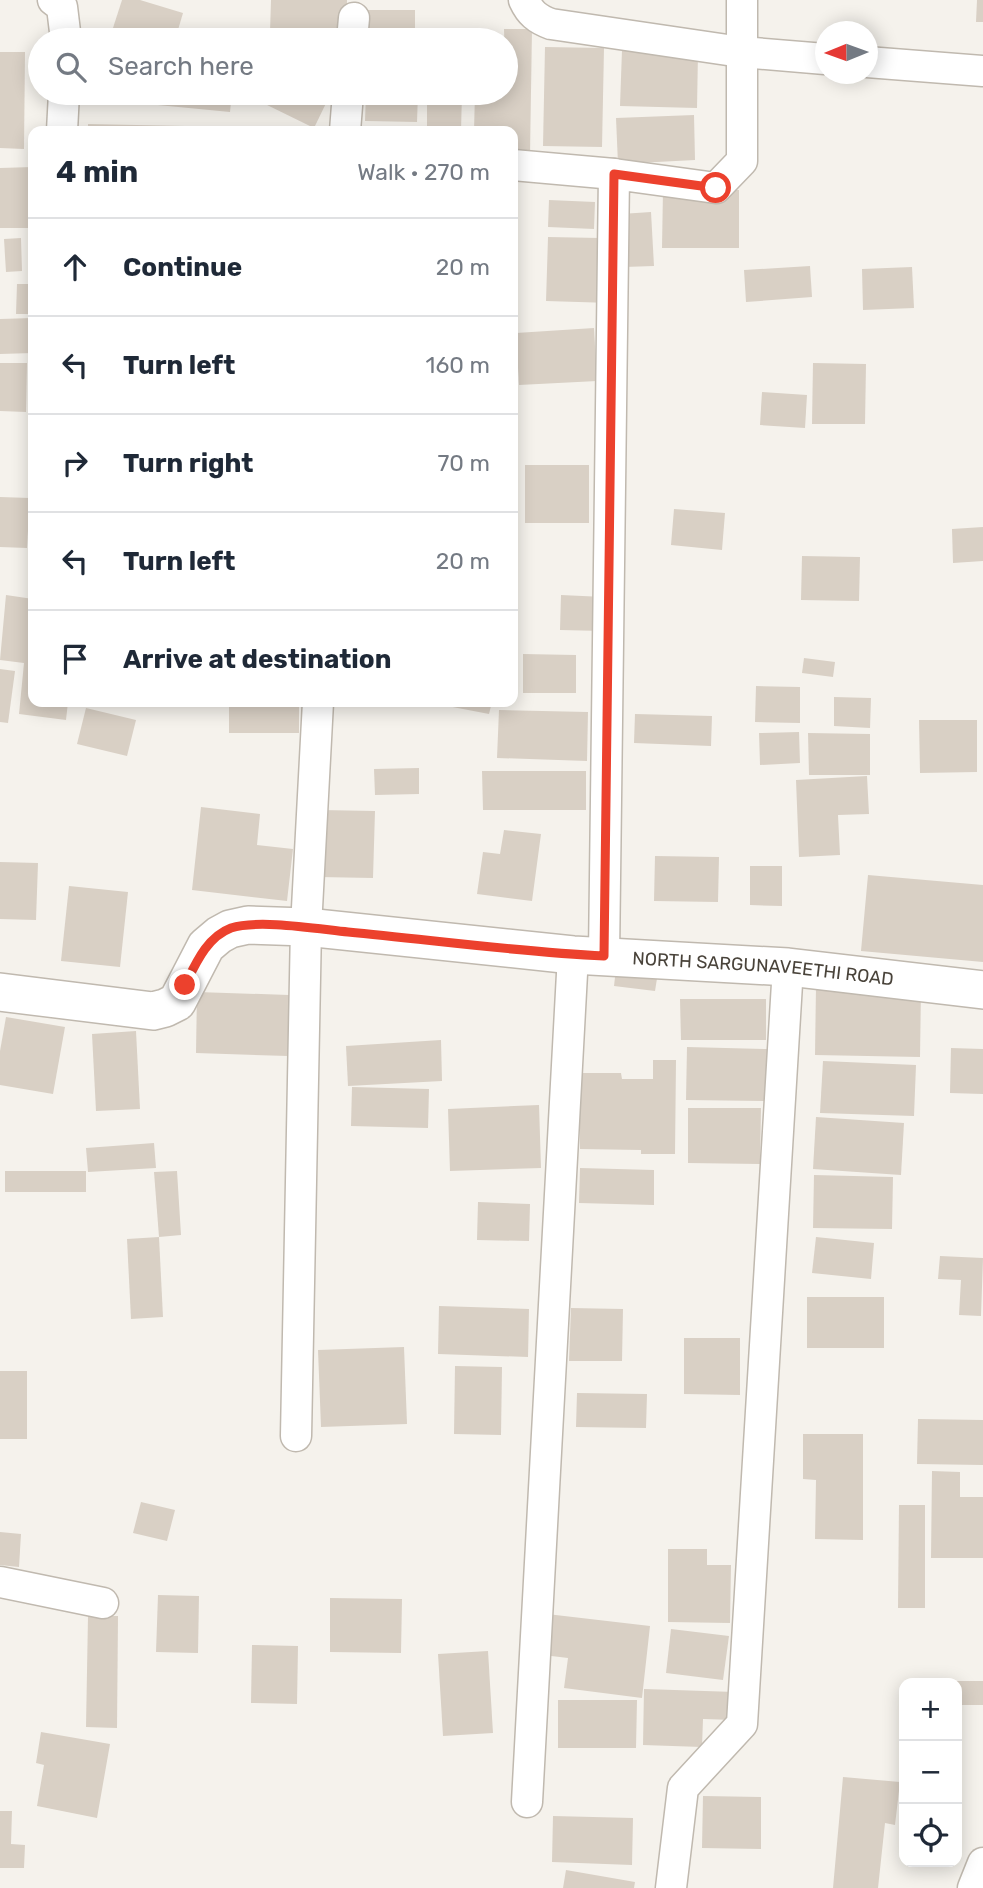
<!DOCTYPE html>
<meta charset="utf-8">
<style>
:root{--surface:#fff;--page:#f2f2f3;--text:#1f2937;--muted:#747a83;--line:#e0e1e3}
body{margin:0;font-family:Rubik,sans-serif;background:var(--page);color:var(--text)}
.controls{position:absolute;right:21px;bottom:21px;display:grid;overflow:hidden;border-radius:14px;box-shadow:0 4px 18px #0003}
.controls button{width:63px;height:63px;display:grid;place-items:center;padding:0;border:0;border-bottom:2px solid var(--line);background:var(--surface);color:var(--text);font:35px sans-serif}
.compass{position:absolute;left:815px;top:21px;width:63px;height:63px;border-radius:50%;background:var(--surface);box-shadow:0 4px 18px #0003;rotate:269deg}
.stop{position:absolute;width:21px;height:21px;margin:-16px;border:5px solid #ec412d;border-radius:50%;background:#fff}
.stop.end{background:#ec412d;border-color:#fff;box-shadow:0 2px 7px #0008}
.list{margin:0;padding:0;list-style:none}
h2{display:flex;justify-content:space-between;align-items:center;height:91px;margin:0;padding:0 28px;font-size:30px}
h2 small{font-size:23px;font-weight:400;color:var(--muted)}
.list li{display:grid;grid-template-columns:46px 1fr auto;gap:21px;align-items:center;box-sizing:border-box;height:98px;padding:0 28px;border-top:2px solid var(--line)}
.list b{display:block;font-size:26px;white-space:nowrap}
.list em{font-size:23px;font-style:normal;color:var(--muted)}
.icon{flex:none;width:38px;height:38px;fill:none;stroke:currentColor;stroke-width:2;stroke-linecap:round;stroke-linejoin:round}
.map{position:relative;flex:none;width:983px;height:1888px;overflow:hidden}
.search{position:absolute;background:var(--surface);box-shadow:0 4px 18px #0003;left:28px;top:28px;width:490px;height:77px;display:flex;align-items:center;gap:18px;box-sizing:border-box;padding:0 24px;border-radius:38px;color:var(--muted);font-size:26px}
.panel{position:absolute;background:var(--surface);box-shadow:0 4px 18px #0003;left:28px;top:126px;width:490px;height:581px;border-radius:14px}
.map>svg:first-child{display:block}
.building{fill:#d9d0c5}
.lines{fill:none;stroke-linecap:round;stroke-linejoin:round}
.minor-casing{stroke:#c0b9af;stroke-width:33}
.tertiary-casing{stroke:#c0b9af;stroke-width:40}
.minor{stroke:#fff;stroke-width:30}
.tertiary{stroke:#fff;stroke-width:37}
.route{stroke:#ec412d;stroke-width:9}
.labels{text-anchor:middle;stroke-width:6;stroke-linejoin:round;paint-order:stroke}
.street-label{font-size:18px;fill:#49433a;stroke:#fff}
</style>
<div class="map">
<svg width="983" height="1888" viewBox="0 0 983 1888">
<rect width="100%" height="100%" fill="#f5f2ec"/>
<g class="building">
<polygon points="122,0 140,0 183,13 175,40 142,40 112,31"/>
<polygon points="271,0 347,0 346,34 270,33"/>
<polygon points="977,0 983,0 983,22 976,22"/>
<rect x="367" y="10" width="48" height="30"/>
<polygon points="504,29 532,29 530,154 513,153 513,131 474,131 475,93 506,93"/>
<polygon points="545,47 604,48 602,147 543,146"/>
<polygon points="622,50 698,52 697,108 620,106"/>
<polygon points="0,52 25,52 24,149 0,148"/>
<polygon points="76,93 232,93 230,112 75,97"/>
<polygon points="271,93 331,93 314,128 265,104"/>
<polygon points="366,93 418,93 417,122 365,121"/>
<polygon points="427,93 462,93 461,131 427,131"/>
<polygon points="694,115 695,160 618,164 616,118"/>
<polygon points="88,124 185,126 185,131 88,131"/>
<polygon points="33,167 33,228 0,228 0,168"/>
<polygon points="663,190 739,190 739,248 662,248"/>
<polygon points="549,200 595,202 594,229 548,227"/>
<polygon points="651,212 654,266 624,267 621,214"/>
<polygon points="548,237 600,238 611,303 546,301"/>
<polygon points="21,238 22,271 6,272 4,239"/>
<polygon points="810,266 812,297 746,302 744,270"/>
<polygon points="912,267 914,308 863,310 862,269"/>
<polygon points="17,284 33,284 33,314 16,314"/>
<polygon points="33,318 33,353 0,354 0,319"/>
<polygon points="594,328 597,381 519,385 516,333"/>
<polygon points="0,363 27,363 26,412 0,411"/>
<polygon points="813,363 866,364 865,424 812,424"/>
<polygon points="762,392 807,395 805,428 760,425"/>
<rect x="525" y="465" width="64" height="58"/>
<polygon points="0,497 30,498 27,548 0,547"/>
<polygon points="674,509 725,513 722,550 671,545"/>
<polygon points="983,527 983,561 953,563 952,529"/>
<polygon points="802,556 860,557 859,601 801,600"/>
<polygon points="6,595 33,599 33,702 68,702 66,720 19,714 24,663 0,660"/>
<polygon points="561,595 604,597 603,631 560,630"/>
<polygon points="523,654 576,655 576,693 523,693"/>
<polygon points="804,658 835,662 833,677 802,673"/>
<polygon points="0,669 15,671 8,723 0,722"/>
<polygon points="756,686 800,687 800,723 755,722"/>
<polygon points="834,697 871,698 870,728 834,726"/>
<rect x="229" y="702" width="70" height="31"/>
<polygon points="437,702 492,702 489,714 437,704"/>
<polygon points="86,708 136,720 127,756 77,744"/>
<polygon points="499,710 588,712 587,761 497,758"/>
<polygon points="635,714 712,716 711,746 634,743"/>
<polygon points="919,720 977,720 977,772 920,773"/>
<polygon points="799,732 800,763 760,765 759,733"/>
<polygon points="808,733 870,734 870,775 809,775"/>
<polygon points="419,768 419,794 375,795 374,769"/>
<polygon points="482,771 586,771 586,810 483,810"/>
<polygon points="867,776 869,814 838,815 840,855 799,857 796,780"/>
<polygon points="201,807 260,814 257,845 293,849 287,901 192,890"/>
<polygon points="320,810 375,811 373,878 319,877"/>
<polygon points="504,830 541,834 532,901 477,894 483,852 500,854"/>
<polygon points="655,856 719,857 718,902 654,901"/>
<polygon points="0,862 38,863 36,920 0,919"/>
<polygon points="750,866 782,866 782,906 750,905"/>
<polygon points="868,875 983,885 983,962 861,951"/>
<polygon points="69,886 128,892 120,967 61,961"/>
<polygon points="617,960 659,966 655,991 614,986"/>
<polygon points="816,987 921,988 920,1057 815,1055"/>
<polygon points="197,992 289,995 288,1056 196,1053"/>
<polygon points="680,999 766,999 766,1040 681,1040"/>
<polygon points="6,1017 65,1027 53,1094 0,1085 0,1051"/>
<polygon points="136,1031 140,1109 96,1111 92,1034"/>
<polygon points="441,1040 442,1081 348,1086 346,1046"/>
<polygon points="687,1047 767,1049 766,1101 686,1100"/>
<polygon points="951,1048 983,1049 983,1094 950,1093"/>
<polygon points="653,1060 676,1060 675,1154 641,1154 641,1150 580,1149 580,1073 621,1073 622,1079 653,1079"/>
<polygon points="823,1061 916,1065 914,1116 820,1113"/>
<polygon points="352,1087 429,1089 428,1128 351,1126"/>
<polygon points="539,1105 541,1168 450,1171 448,1109"/>
<polygon points="688,1108 761,1108 760,1164 688,1163"/>
<polygon points="816,1117 904,1123 901,1175 813,1169"/>
<polygon points="154,1143 156,1168 88,1172 86,1148"/>
<polygon points="580,1168 654,1170 654,1205 579,1203"/>
<rect x="5" y="1171" width="81" height="21"/>
<polygon points="177,1171 181,1235 159,1237 154,1172"/>
<polygon points="814,1175 893,1177 892,1229 813,1228"/>
<polygon points="478,1202 530,1204 529,1241 477,1240"/>
<polygon points="159,1237 163,1317 131,1319 127,1239"/>
<polygon points="816,1237 874,1243 871,1279 812,1273"/>
<polygon points="940,1256 983,1258 981,1316 959,1315 961,1280 938,1279"/>
<rect x="807" y="1297" width="77" height="51"/>
<polygon points="439,1306 529,1309 528,1357 438,1354"/>
<polygon points="571,1308 623,1309 622,1361 569,1361"/>
<polygon points="684,1338 740,1338 740,1395 684,1394"/>
<polygon points="404,1347 407,1424 321,1427 318,1350"/>
<polygon points="455,1366 502,1367 501,1435 454,1434"/>
<rect x="0" y="1371" width="27" height="68"/>
<polygon points="577,1393 647,1394 646,1428 576,1427"/>
<polygon points="918,1419 983,1420 983,1465 917,1464"/>
<polygon points="803,1434 863,1434 863,1540 815,1539 816,1480 803,1479"/>
<polygon points="932,1471 960,1472 960,1497 983,1497 983,1558 931,1558"/>
<polygon points="141,1502 175,1510 167,1541 133,1533"/>
<polygon points="899,1505 925,1505 925,1608 898,1608"/>
<polygon points="0,1532 21,1534 19,1567 0,1565"/>
<polygon points="668,1549 707,1549 707,1565 731,1565 730,1623 668,1622"/>
<polygon points="158,1595 199,1596 198,1653 156,1652"/>
<polygon points="330,1598 402,1599 401,1653 330,1652"/>
<polygon points="547,1614 650,1626 642,1698 564,1688 568,1658 543,1655"/>
<polygon points="88,1616 118,1616 117,1728 86,1727"/>
<polygon points="671,1629 729,1636 723,1680 666,1673"/>
<polygon points="252,1645 298,1646 297,1704 251,1703"/>
<polygon points="488,1651 493,1733 443,1736 438,1654"/>
<polygon points="954,1681 983,1681 983,1705 957,1705 957,1683 954,1683"/>
<polygon points="644,1689 735,1692 734,1720 703,1719 702,1747 643,1745"/>
<polygon points="558,1700 637,1700 636,1748 558,1748"/>
<polygon points="41,1732 110,1744 97,1818 37,1806 44,1765 36,1763"/>
<polygon points="843,1777 900,1782 895,1825 885,1823 878,1888 833,1888"/>
<polygon points="703,1796 761,1797 761,1849 702,1848"/>
<polygon points="0,1811 12,1811 11,1844 25,1845 24,1868 0,1868"/>
<polygon points="553,1816 633,1818 632,1865 552,1862"/>
<polygon points="566,1870 635,1882 634,1888 563,1888"/>
</g>
<g class="lines">
<defs>
<g id="minor">
<polyline points="53,0 62,7 66,40"/>
<path d="M524,0c6,13 13,19 27,24l190,28 84,7"/>
<polyline points="352,40 354,18"/>
<polyline points="867,62 983,71"/>
<polyline points="62,131 64,93"/>
<polyline points="345,131 348,93"/>
<polyline points="513,165 614,174"/>
<polyline points="604,956 614,174 716,188 742,161 742,0"/>
<polyline points="296,1436 306,927 318,702"/>
<polyline points="0,1582 103,1603"/>
<polyline points="527,1802 573,955"/>
<polyline points="671,1888 683,1788 742,1724 788,967"/>
<polyline points="973,1888 983,1863"/>
</g>
<g id="tertiary">
<path id="s1" d="M0,992l153,19 12,-3 12,-6 29,-56 13,-11 11,-6 18,-4 58,2 267,28 215,12 195,23"/>
</g>
</defs>
<use href="#minor" class="minor-casing"/>
<use href="#tertiary" class="tertiary-casing"/>
<use href="#minor" class="minor"/>
<use href="#tertiary" class="tertiary"/>
</g>
<g class="lines">
<path class="route" d="M185,985c11,-22 22,-48 46,-57 28,-9 87,1 117,4 85,8 170,20 256,24l10,-782 102,14"/>
</g>
<g class="labels">
<g class="street-label">
<text dy="6" stroke="none"><textPath href="#s1" startOffset="808">NORTH SARGUNAVEETHI ROAD</textPath></text>
</g>
</g>
</svg>
<div class="controls">
<button>+</button>
<button>−</button>
<button><svg class="icon" aria-label="locate" viewBox="0 0 24 24"><circle cx="12" cy="12" r="6"/><path d="M12 2v4M12 18v4M2 12h4M18 12h4"/></svg></button>
</div>
<svg class="compass" viewBox="-18 -18 36 36"><path d="M0-13l5 13h-10z" fill="#e53935"/><path d="M0 13l5-13h-10z" fill="#747a83"/></svg>
<div class="stop" style="left:716px;top:188px"></div>
<div class="stop end" style="left:185px;top:985px"></div>
<div class="search"><svg class="icon" aria-label="search" viewBox="0 0 24 24"><circle cx="10" cy="10" r="6"/><path d="M15 15l6 6"/></svg>Search here</div>
<section class="panel">
<h2>4 min<small>Walk · 270 m</small></h2>
<ul class="list">
<li><svg class="icon" aria-label="ahead" viewBox="0 0 24 24"><path d="M12 20V5M6 11l6-6 6 6"/></svg><div><b>Continue</b></div><em>20 m</em></li>
<li><svg class="icon" aria-label="left" viewBox="0 0 24 24"><path d="M17 20v-9H6M10 6l-5 5 5 5"/></svg><div><b>Turn left</b></div><em>160 m</em></li>
<li><svg class="icon" aria-label="right" viewBox="0 0 24 24"><path d="M7 20v-9h11M14 6l5 5-5 5"/></svg><div><b>Turn right</b></div><em>70 m</em></li>
<li><svg class="icon" aria-label="left" viewBox="0 0 24 24"><path d="M17 20v-9H6M10 6l-5 5 5 5"/></svg><div><b>Turn left</b></div><em>20 m</em></li>
<li><svg class="icon" aria-label="arrive" viewBox="0 0 24 24"><path d="M6 21V4h12l-3 4 3 4H6"/></svg><div><b>Arrive at destination</b></div></li>
</ul>
</section>
</div>
